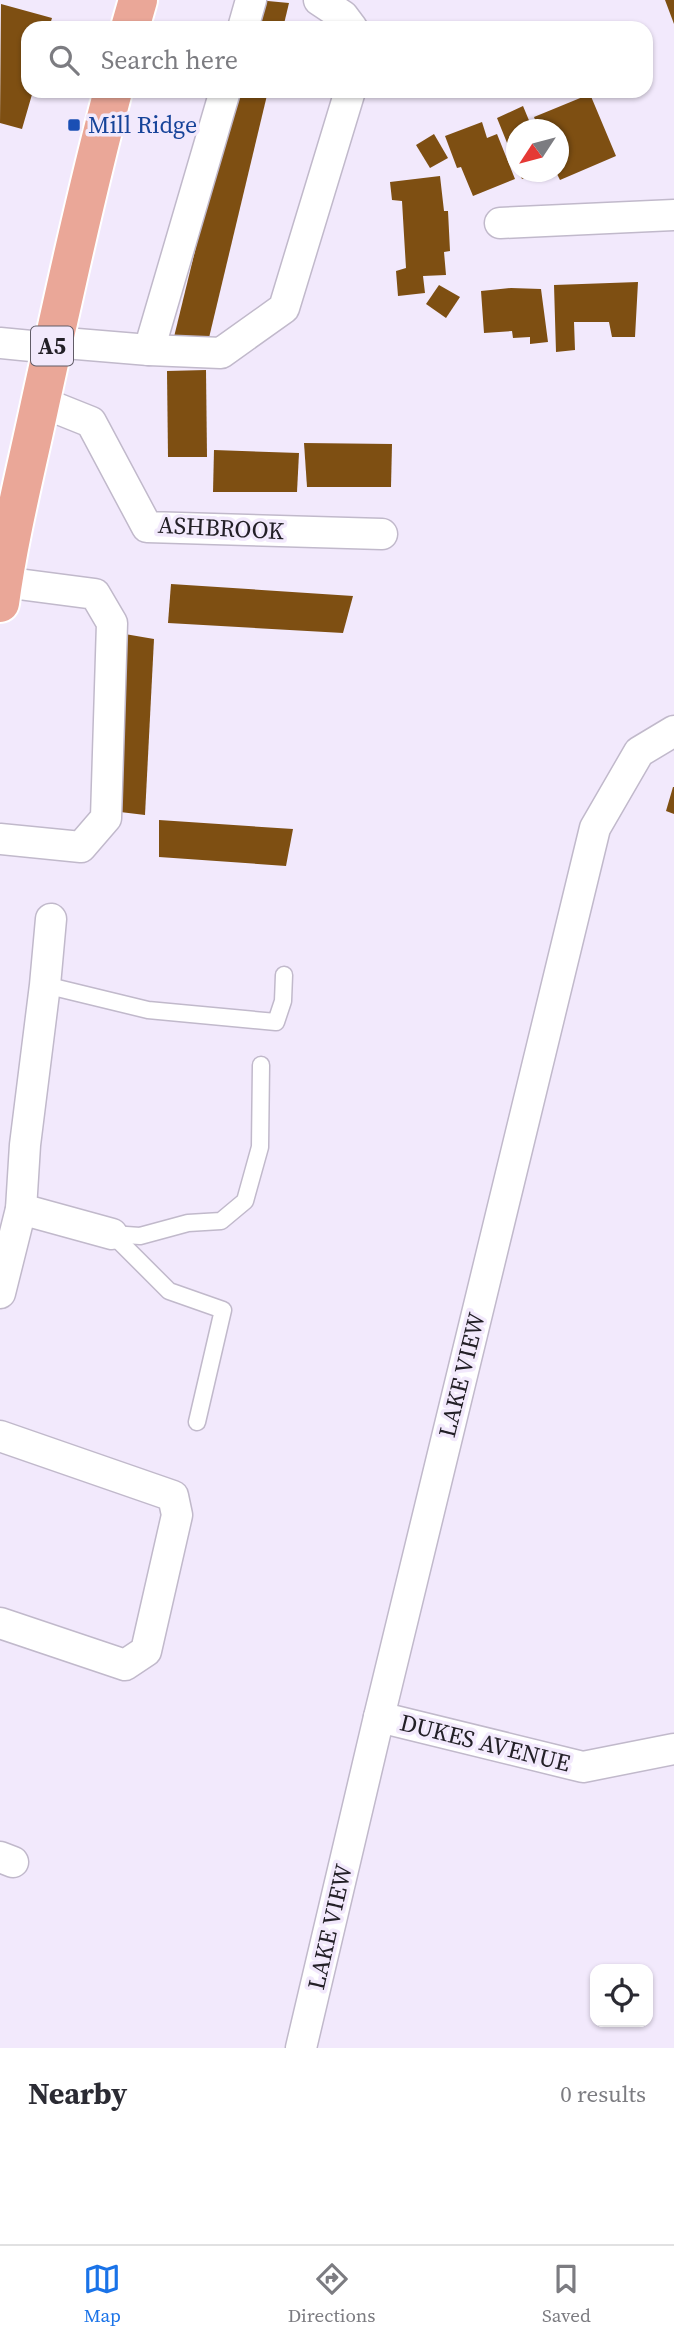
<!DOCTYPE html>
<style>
:root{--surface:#fff;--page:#f2f2f3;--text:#2b2b33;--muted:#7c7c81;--line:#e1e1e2;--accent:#1a73e8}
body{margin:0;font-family:"Source Serif 4",serif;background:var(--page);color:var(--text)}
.controls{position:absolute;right:21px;bottom:21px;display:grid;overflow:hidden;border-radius:14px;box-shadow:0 2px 5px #0004}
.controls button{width:63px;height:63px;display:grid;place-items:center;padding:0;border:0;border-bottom:2px solid var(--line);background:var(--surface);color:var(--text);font:35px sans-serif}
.compass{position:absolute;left:506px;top:119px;width:63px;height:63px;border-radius:50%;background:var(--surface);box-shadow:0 2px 5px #0004;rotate:234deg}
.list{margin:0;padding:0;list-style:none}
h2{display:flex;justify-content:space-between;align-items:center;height:91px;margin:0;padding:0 28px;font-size:30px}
h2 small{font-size:23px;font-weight:400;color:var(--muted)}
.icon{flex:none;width:38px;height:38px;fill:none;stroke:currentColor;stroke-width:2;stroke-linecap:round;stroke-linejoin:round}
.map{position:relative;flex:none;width:674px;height:2048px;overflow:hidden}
.search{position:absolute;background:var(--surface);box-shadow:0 2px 5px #0004;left:21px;right:21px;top:21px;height:77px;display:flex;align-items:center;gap:18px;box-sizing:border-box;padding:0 24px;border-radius:21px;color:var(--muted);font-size:26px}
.sheet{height:196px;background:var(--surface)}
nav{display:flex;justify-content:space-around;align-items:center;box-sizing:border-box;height:98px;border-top:2px solid var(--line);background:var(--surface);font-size:19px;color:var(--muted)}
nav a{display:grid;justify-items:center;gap:4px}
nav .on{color:var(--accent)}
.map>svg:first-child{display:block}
.building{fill:#7e4f12}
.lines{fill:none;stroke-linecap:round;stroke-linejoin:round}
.service-casing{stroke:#c1b9cb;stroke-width:19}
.minor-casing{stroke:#c1b9cb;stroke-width:33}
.primary-casing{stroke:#fff;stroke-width:42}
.service{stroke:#fff;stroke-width:16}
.minor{stroke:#fff;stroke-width:30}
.primary{stroke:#eaa798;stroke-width:38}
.transit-dot{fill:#1a4fb4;stroke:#f2e9fc;stroke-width:2.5}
.labels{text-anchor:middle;stroke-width:7;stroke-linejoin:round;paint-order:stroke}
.shield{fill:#f2e9fc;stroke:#615c67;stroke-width:2}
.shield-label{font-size:23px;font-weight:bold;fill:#232027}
.transit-label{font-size:24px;fill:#164399;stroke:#f2e9fc;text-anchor:start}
.street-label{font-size:24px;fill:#232027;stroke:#f2e9fc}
</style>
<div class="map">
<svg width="674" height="2048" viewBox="0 0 674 2048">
<rect width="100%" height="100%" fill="#f2e9fc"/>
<g class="building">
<polygon points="257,0 289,3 283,28 250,28"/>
<polygon points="665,0 674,0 674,24"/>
<polygon points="1,4 52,18 49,28 28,28 28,91 33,91 22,129 0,123"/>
<polygon points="234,91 268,91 208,342 174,337"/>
<polygon points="590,94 616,156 560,180 556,172 558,172 558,130 539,130 534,117"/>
<polygon points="523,106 533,130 516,130 516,165 497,118"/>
<polygon points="482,122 487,138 497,134 515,179 473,196 461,167 457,168 445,136"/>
<polygon points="434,134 448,158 430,168 416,145"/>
<polygon points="519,172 541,172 522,179"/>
<polygon points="440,176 444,211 448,211 450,251 444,252 446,275 423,276 425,293 398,296 396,271 406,268 404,235 402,201 392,200 390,182"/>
<polygon points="638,282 635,337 612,337 609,322 574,322 575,350 556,352 554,285"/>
<polygon points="439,285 460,297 446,318 426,304"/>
<polygon points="511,288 541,289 548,342 530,344 530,337 513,338 512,331 484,333 481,291"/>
<polygon points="206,370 207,457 168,457 167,371"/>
<polygon points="304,443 392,444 391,487 307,487"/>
<polygon points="214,450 299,453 297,492 213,492"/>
<polygon points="171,584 353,596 343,633 168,623"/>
<polygon points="119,633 154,639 145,815 112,811"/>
<polygon points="673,787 674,787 674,814 666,811"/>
<polygon points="159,820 293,829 286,866 159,857"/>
</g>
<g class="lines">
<defs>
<g id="service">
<polyline points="45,985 148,1010 276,1022 283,1001 284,975"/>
<polyline points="112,1234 140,1236 188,1223 221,1221 245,1201 260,1147 261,1065"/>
<polyline points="112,1234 169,1291 223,1310 197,1422"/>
</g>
<g id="minor">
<polyline points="319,0 343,16 352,28"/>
<polyline points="243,28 251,0"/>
<polyline points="500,223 674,215"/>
<polyline points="53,342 149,350 225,91"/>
<polyline points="0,343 52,348"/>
<polyline points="149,350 221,353 284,308 350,91"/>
<polyline points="41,402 91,422 147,527 382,534"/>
<polyline points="0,839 81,847 106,818 112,623 95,594 3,582"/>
<polyline points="21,1209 112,1234"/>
<polyline points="0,1293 21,1209 25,1145 45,985 51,919"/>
<polyline points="0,1436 173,1496 177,1515 146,1651 125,1665 0,1623"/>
<polyline points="379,1717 583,1767 674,1749"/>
<polyline points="0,1857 13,1862"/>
<polyline points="301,2048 379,1717 595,828 639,752 674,731"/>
</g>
<g id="primary">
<polyline points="130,28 138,0"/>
<path d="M0,603c9,-67 26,-133 40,-199 23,-105 46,-210 73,-313"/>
</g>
</defs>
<use href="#service" class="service-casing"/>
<use href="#minor" class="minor-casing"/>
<use href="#primary" class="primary-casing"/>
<use href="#service" class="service"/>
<use href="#minor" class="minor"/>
<use href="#primary" class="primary"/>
</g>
<rect class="transit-dot" x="67" y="118" width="14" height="14" rx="3.5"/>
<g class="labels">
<rect class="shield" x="31" y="326.5" width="42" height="39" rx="5"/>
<g class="shield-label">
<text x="52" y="354">A5</text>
</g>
<g class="transit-label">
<text x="88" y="133">Mill Ridge</text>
</g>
<g class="street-label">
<text transform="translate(221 528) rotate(3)" y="8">ASHBROOK</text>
<text transform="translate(462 1375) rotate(-76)" y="8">LAKE VIEW</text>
<text transform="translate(485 1743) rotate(14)" y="8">DUKES AVENUE</text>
<text transform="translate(330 1927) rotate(-77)" y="8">LAKE VIEW</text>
</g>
</g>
</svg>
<div class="controls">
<button><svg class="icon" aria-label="locate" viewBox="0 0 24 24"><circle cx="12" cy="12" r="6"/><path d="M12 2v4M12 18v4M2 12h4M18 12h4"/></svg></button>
</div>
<svg class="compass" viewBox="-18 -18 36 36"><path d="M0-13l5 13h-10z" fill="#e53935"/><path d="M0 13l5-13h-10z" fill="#7c7c81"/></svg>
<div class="search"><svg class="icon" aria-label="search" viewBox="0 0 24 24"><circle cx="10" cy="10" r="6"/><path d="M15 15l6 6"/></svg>Search here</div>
</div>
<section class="sheet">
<h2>Nearby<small>0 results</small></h2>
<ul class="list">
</ul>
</section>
<nav>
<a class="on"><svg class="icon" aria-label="map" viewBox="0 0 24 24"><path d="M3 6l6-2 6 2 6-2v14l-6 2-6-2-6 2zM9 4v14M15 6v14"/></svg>Map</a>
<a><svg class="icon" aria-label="directions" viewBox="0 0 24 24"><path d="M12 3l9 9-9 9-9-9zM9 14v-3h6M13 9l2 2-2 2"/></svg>Directions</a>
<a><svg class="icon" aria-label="saved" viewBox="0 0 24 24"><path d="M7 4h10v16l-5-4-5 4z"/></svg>Saved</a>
</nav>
